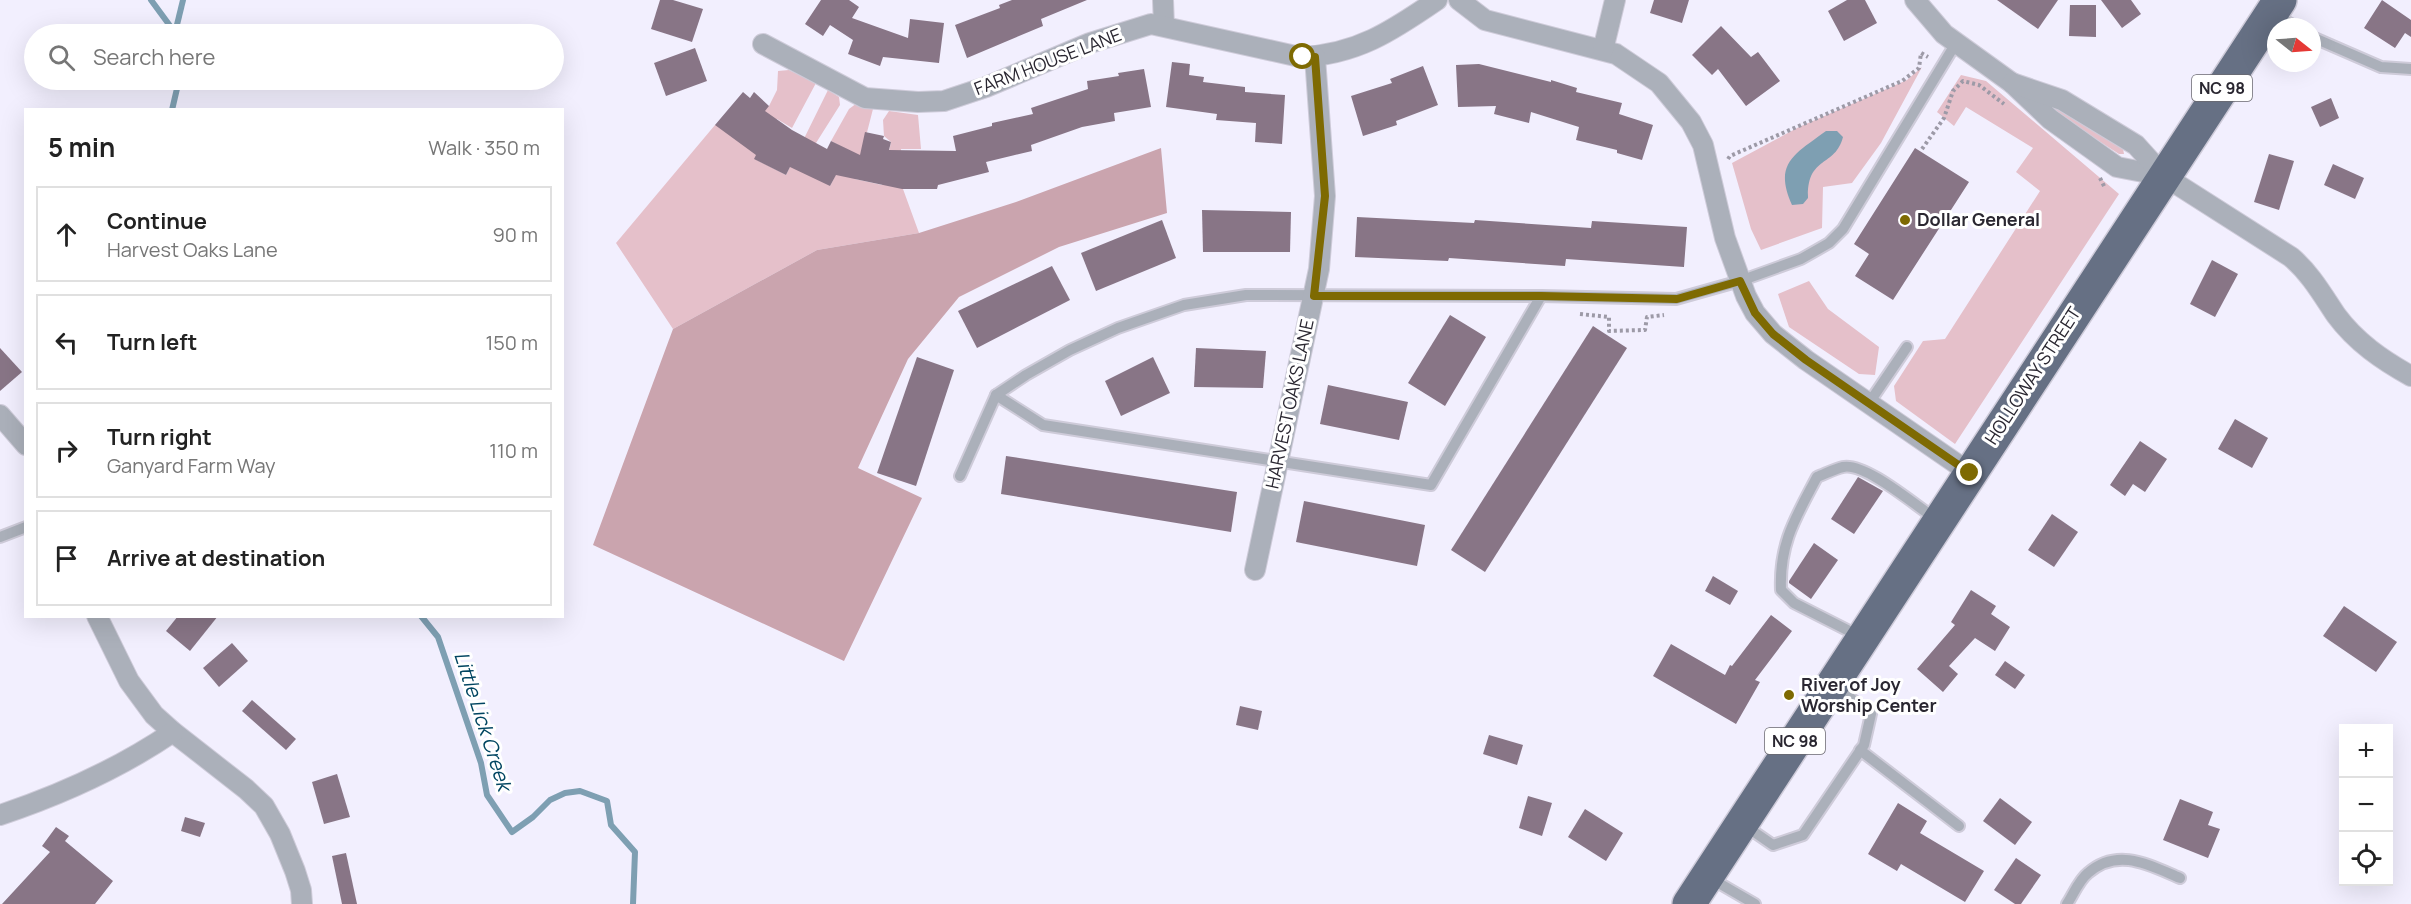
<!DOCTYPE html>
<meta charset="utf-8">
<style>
:root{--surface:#fff;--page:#f2f2f2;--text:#222;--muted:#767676;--line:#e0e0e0}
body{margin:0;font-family:Manrope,sans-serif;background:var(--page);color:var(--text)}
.controls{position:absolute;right:18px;bottom:18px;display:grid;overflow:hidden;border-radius:0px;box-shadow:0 6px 24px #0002}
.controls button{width:54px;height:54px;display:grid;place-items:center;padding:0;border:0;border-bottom:2px solid var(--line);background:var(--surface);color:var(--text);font:30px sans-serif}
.compass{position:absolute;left:2267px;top:18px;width:54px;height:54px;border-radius:50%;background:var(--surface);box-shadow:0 6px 24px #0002;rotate:107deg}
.stop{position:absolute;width:18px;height:18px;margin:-14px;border:4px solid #7e6a02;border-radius:50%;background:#fff}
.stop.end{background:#7e6a02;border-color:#fff;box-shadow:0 2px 6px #0008}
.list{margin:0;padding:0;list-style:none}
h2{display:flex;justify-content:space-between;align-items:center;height:78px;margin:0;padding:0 24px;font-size:26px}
h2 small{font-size:20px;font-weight:400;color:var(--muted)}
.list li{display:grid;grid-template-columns:39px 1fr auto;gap:18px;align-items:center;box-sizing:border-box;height:96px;margin:0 12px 12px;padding:0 12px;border:2px solid var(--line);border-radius:0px}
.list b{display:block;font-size:22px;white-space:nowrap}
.list p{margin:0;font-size:20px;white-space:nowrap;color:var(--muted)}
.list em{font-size:20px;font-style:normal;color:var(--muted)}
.icon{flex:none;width:33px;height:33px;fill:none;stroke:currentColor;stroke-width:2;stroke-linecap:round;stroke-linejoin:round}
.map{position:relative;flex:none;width:2411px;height:904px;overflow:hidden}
.search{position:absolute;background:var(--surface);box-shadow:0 6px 24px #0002;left:24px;top:24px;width:540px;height:66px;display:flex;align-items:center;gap:15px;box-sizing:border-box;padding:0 21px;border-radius:33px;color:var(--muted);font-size:22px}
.panel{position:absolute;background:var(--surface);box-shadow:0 6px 24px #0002;left:24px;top:108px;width:540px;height:510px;border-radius:0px}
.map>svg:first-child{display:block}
.green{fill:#e5c0ca}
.forest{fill:#caa4ae}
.water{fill:#7e9fb2}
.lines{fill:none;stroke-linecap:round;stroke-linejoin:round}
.stream{stroke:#7e9fb2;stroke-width:6}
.building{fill:#887586}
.service-casing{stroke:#cecbd9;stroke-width:14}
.minor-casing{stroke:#cecbd9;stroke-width:22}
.trunk-casing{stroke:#cecbd9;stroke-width:36}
.path{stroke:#9d9aa7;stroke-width:4;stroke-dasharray:3 3;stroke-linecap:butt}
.service{stroke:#abb0ba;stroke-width:10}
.minor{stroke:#abb0ba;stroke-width:20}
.trunk{stroke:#667084;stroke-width:33}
.route{stroke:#7e6a02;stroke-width:8}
.poi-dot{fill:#7e6a02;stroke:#fff;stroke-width:2}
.labels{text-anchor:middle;stroke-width:6;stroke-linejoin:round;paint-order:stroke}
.shield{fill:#fff;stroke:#6a686f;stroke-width:1.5}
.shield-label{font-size:16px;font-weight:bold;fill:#2a2731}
.street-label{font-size:18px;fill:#2a2731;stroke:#fff}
.poi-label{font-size:18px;font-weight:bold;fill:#2a2731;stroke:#fff;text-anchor:start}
.water-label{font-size:20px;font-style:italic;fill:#014561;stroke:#fff}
</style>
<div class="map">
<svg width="2411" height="904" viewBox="0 0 2411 904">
<rect width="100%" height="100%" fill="#f2effe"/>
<g class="green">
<polygon points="1922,67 1881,143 1852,183 1823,187 1822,228 1761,250 1751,229 1732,163 1799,127 1907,80"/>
<polygon points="789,70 816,83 792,128 777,119 770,128 755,159 786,175 828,90 839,97 840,105 816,143 830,186 848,150 831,141 849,109 857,103 873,109 855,179 882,185 891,142 884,136 883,120 889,111 918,115 921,149 901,149 903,189 919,233 817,250 673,329 616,243 715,125 769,106 777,90 778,71"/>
<polygon points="1961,75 1986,81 2119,194 1955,444 1896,401 1894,386 1923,341 1945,339 2040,191 2016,172 2033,148 1966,107 1954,126 1937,112"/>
<polygon points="2023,92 2057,104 2123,149 2124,154 2119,154"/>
<polygon points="1809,281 1828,309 1879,347 1875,375 1859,374 1789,327 1778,294"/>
</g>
<polygon class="forest" points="1161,148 1167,213 1059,247 959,297 908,359 858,468 922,498 844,661 593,545 673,329 817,250 919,233 1016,202"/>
<path class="water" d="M1826,131h11l6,6c-8,31 -36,18 -35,61l-5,6 -11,1c-19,-42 3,-51 34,-74z"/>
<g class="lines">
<g class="stream">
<polyline points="151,0 176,34"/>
<polyline points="175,33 183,0"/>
<polyline points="172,110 179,80"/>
<polyline points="421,616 438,637 481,763 487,795 512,832 533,817 550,800 565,793 580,791 607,801 611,825 635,852 633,904"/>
</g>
</g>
<g class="building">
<polygon points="660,0 673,0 703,9 692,42 651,29"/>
<polygon points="821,0 849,0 859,7 852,18 908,38 910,19 944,23 939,63 883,57 880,66 848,54 853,40 830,25 823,36 805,24"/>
<polygon points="1012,0 1087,0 1041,19 1043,26 967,58 955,25 1000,8 999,5"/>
<polygon points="1654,0 1689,0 1682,23 1650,13"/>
<polygon points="1847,0 1865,0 1877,23 1844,41 1828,11"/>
<polygon points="1997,0 2058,0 2038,29"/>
<polygon points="2101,0 2131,0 2141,14 2122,28"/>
<polygon points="2382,0 2411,20 2411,37 2405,33 2395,48 2364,28"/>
<polygon points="2070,5 2096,5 2096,37 2069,36"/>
<polygon points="1721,26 1751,57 1758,52 1780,81 1746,106 1718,69 1712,75 1692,55"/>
<polygon points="695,48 707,81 666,96 654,63"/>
<polygon points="1172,62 1190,64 1189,75 1204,77 1203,82 1245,87 1245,92 1285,95 1282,144 1255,142 1256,123 1216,120 1217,114 1166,107"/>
<polygon points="1479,64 1551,82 1551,80 1577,88 1576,92 1622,103 1619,114 1653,125 1642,160 1617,153 1617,150 1576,140 1579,127 1531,112 1529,123 1494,114 1496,106 1458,107 1456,65"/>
<polygon points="1423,66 1438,105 1396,121 1397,125 1363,136 1351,96 1392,83 1390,79"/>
<polygon points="1144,69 1151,107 1114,113 1115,121 1082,127 1031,145 1032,151 986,162 989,172 938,185 937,189 902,189 836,175 830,186 790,167 786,175 754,159 756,155 715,125 743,92 750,98 754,92 769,106 765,111 792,130 827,149 831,141 860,155 865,132 884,136 883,139 891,142 889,150 956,151 953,136 992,126 992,123 1033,114 1031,108 1088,89 1087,81 1119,76 1118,73"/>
<polygon points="2331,98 2339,118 2320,127 2311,107"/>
<polygon points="1915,148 1969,182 1893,300 1855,276 1869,254 1854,244"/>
<polygon points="2269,154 2294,161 2279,210 2254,202"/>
<polygon points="2333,164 2364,178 2355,199 2324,185"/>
<polygon points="1202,210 1291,212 1290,252 1203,252"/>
<polygon points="1357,217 1474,223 1475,220 1591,228 1592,221 1687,227 1684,267 1566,259 1565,266 1449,258 1448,261 1355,257"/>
<polygon points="1162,220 1176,258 1096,291 1081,253"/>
<polygon points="2212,260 2238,274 2215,317 2190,304"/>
<polygon points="1052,266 1070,300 977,348 958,311"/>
<polygon points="1450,315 1486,337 1445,406 1408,383"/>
<polygon points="1593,326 1627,348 1485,572 1451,550"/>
<polygon points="0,348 22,372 0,391"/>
<polygon points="1196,348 1266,351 1263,388 1194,387"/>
<polygon points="917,357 954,370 916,486 877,473"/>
<polygon points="1153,357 1170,393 1121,416 1105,381"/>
<polygon points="1328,385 1408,402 1399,440 1320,424"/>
<polygon points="2235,419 2268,438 2252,468 2218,449"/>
<polygon points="2140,441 2167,459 2145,492 2133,484 2125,496 2110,485"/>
<polygon points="1006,456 1237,492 1231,532 1001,494"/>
<polygon points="1858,477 1883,491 1854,534 1831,519"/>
<polygon points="1304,501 1425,525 1417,566 1296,542"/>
<polygon points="2052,514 2078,532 2054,567 2028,550"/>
<polygon points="1814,543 1838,560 1811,599 1789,583 1789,581"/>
<polygon points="1713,576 1738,591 1730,605 1705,591"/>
<polygon points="1971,590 1996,606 1991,614 2010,627 1995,651 1975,638 1949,666 1958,674 1943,692 1917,669 1955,625 1951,622"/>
<polygon points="2344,606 2397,642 2376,672 2323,636"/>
<polygon points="1771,615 1792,631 1755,680 1760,682 1736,724 1653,676 1671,644 1725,675 1730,665 1732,666"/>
<polygon points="178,616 218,616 190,651 166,631"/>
<polygon points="232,643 248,661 219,687 203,668"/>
<polygon points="2005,661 2025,675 2015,689 1995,675"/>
<polygon points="252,700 296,739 286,750 242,711"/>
<polygon points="1240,706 1262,711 1258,730 1236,725"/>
<polygon points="1489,735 1523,745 1517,765 1483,754"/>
<polygon points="337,774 350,817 324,824 312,782"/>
<polygon points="1528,796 1552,803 1542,836 1519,828"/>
<polygon points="2000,798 2032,822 2015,845 1983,821"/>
<polygon points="2180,799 2213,812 2208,825 2220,829 2208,858 2163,840"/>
<polygon points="1898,803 1927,821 1920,833 1984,871 1965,902 1901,864 1897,871 1868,854"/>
<polygon points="1585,809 1623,833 1606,861 1568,837"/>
<polygon points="185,817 205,823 200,837 181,831"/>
<polygon points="56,827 69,836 65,841 113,881 95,904 2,904 50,852 42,846"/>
<polygon points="346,853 357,904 342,904 332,856"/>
<polygon points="2016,858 2041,875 2021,904 2015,904 1994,890"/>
</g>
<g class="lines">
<defs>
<g id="service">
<polyline points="2274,14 2296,27"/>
<polyline points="2312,37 2381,67 2411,69"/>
<polyline points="996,395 1043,425 1431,485 1541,296"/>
<polyline points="1869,403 1907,347"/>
<polyline points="960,476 996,395 1026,375 1070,350 1118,328 1184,305 1246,295 1541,296 1676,299 1740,281 1801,259 1829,243 1843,229 1956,43"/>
<polyline points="0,537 26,527"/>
<path d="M1861,637l-67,-34 -13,-13c-2,-47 15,-73 36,-113 8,-3 17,-8 26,-10 22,-5 73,39 93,52"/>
<polyline points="1860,750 1959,826"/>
<polyline points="1744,825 1773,845 1803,835 1864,745 1871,714 1835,686"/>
<polyline points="1710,878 1755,904"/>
<path d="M2067,904c6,-9 12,-24 21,-31 30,-26 61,-8 92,5"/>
</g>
<g id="minor">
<polyline points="1163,0 1164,26"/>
<polyline points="1459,0 1485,20 1616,54 1659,83 1691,122 1703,145 1725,238 1746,296 1755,313 1773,334 1806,360 1970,473"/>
<polyline points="1915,0 1944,34 2012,83 2050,119 2117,167 2164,176"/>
<path d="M763,44l102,54 53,4 26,-1 42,-14 104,-44 61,-19 149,33c56,-2 92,-26 137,-57"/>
<polyline points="1603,50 1615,0"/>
<path d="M2012,83l50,17 74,45 28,31 127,81c19,16 31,37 45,58 20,27 46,45 75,61"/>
<polyline points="0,415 26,445"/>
<polyline points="1255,570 1319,269 1325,196 1315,57"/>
<polyline points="97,616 129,681 154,715 173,732 246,789 264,806 280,834 295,871 301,890 302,904"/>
<path d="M0,815c60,-20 120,-47 173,-83"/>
</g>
<polyline id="trunk" points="1689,904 2280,0"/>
</defs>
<use href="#service" class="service-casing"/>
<use href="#minor" class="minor-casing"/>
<use href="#trunk" class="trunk-casing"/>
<g class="path">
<polyline points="1922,149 1944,118 1953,91 1963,81 1979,85 2004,104"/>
<polyline points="1728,159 1730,156 1902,81 1919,68 1921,53 1928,57"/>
<polyline points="2100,178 2105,188"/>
<polyline points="1580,314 1609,317 1609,331 1645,330 1647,317 1664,315"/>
</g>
<use href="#service" class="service"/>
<use href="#minor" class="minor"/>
<use href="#trunk" class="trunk"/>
</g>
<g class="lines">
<polyline class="route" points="1303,57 1315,57 1325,196 1314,296 1541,296 1677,299 1740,281 1755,313 1773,334 1806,360 1970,473"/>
</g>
<g class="poi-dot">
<circle cx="1905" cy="220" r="6"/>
<circle cx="1789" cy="695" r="6"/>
</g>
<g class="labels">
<g class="shield">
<rect x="2192" y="75" width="60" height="26" rx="4.5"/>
<rect x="1765" y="728" width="60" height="26" rx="4.5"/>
</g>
<g class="shield-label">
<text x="2222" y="94">NC 98</text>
<text x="1795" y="747">NC 98</text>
</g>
<g class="street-label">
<text transform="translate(1048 62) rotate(-21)" y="6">FARM HOUSE LANE</text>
<text transform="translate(2033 376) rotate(-57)" y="6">HOLLOWAY STREET</text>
<text transform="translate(1290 404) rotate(-78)" y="6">HARVEST OAKS LANE</text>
</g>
<g class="poi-label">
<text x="1917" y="226">Dollar General</text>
<text x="1801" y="691">River of Joy<tspan x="1801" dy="21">Worship Center</tspan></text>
</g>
<g class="water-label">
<text transform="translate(483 721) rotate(72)" y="7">Little Lick Creek</text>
</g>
</g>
</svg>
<div class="controls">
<button>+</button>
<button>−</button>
<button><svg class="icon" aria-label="locate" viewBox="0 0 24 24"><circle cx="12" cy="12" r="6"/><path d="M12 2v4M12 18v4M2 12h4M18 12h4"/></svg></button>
</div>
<svg class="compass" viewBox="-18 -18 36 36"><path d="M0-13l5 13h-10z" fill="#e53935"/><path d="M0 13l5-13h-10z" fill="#767676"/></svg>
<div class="stop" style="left:1303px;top:57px"></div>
<div class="stop end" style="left:1970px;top:473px"></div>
<div class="search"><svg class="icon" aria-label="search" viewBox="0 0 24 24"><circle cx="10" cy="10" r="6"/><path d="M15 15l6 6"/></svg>Search here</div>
<section class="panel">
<h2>5 min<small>Walk · 350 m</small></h2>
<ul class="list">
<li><svg class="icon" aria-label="ahead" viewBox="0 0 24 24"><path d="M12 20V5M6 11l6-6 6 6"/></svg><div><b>Continue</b><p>Harvest Oaks Lane</p></div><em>90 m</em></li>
<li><svg class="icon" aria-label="left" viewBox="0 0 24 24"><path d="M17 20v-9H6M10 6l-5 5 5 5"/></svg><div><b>Turn left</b></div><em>150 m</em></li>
<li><svg class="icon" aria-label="right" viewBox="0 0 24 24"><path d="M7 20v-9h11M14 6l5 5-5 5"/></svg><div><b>Turn right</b><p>Ganyard Farm Way</p></div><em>110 m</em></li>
<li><svg class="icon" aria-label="arrive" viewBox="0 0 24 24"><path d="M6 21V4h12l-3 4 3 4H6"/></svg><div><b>Arrive at destination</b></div></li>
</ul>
</section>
</div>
